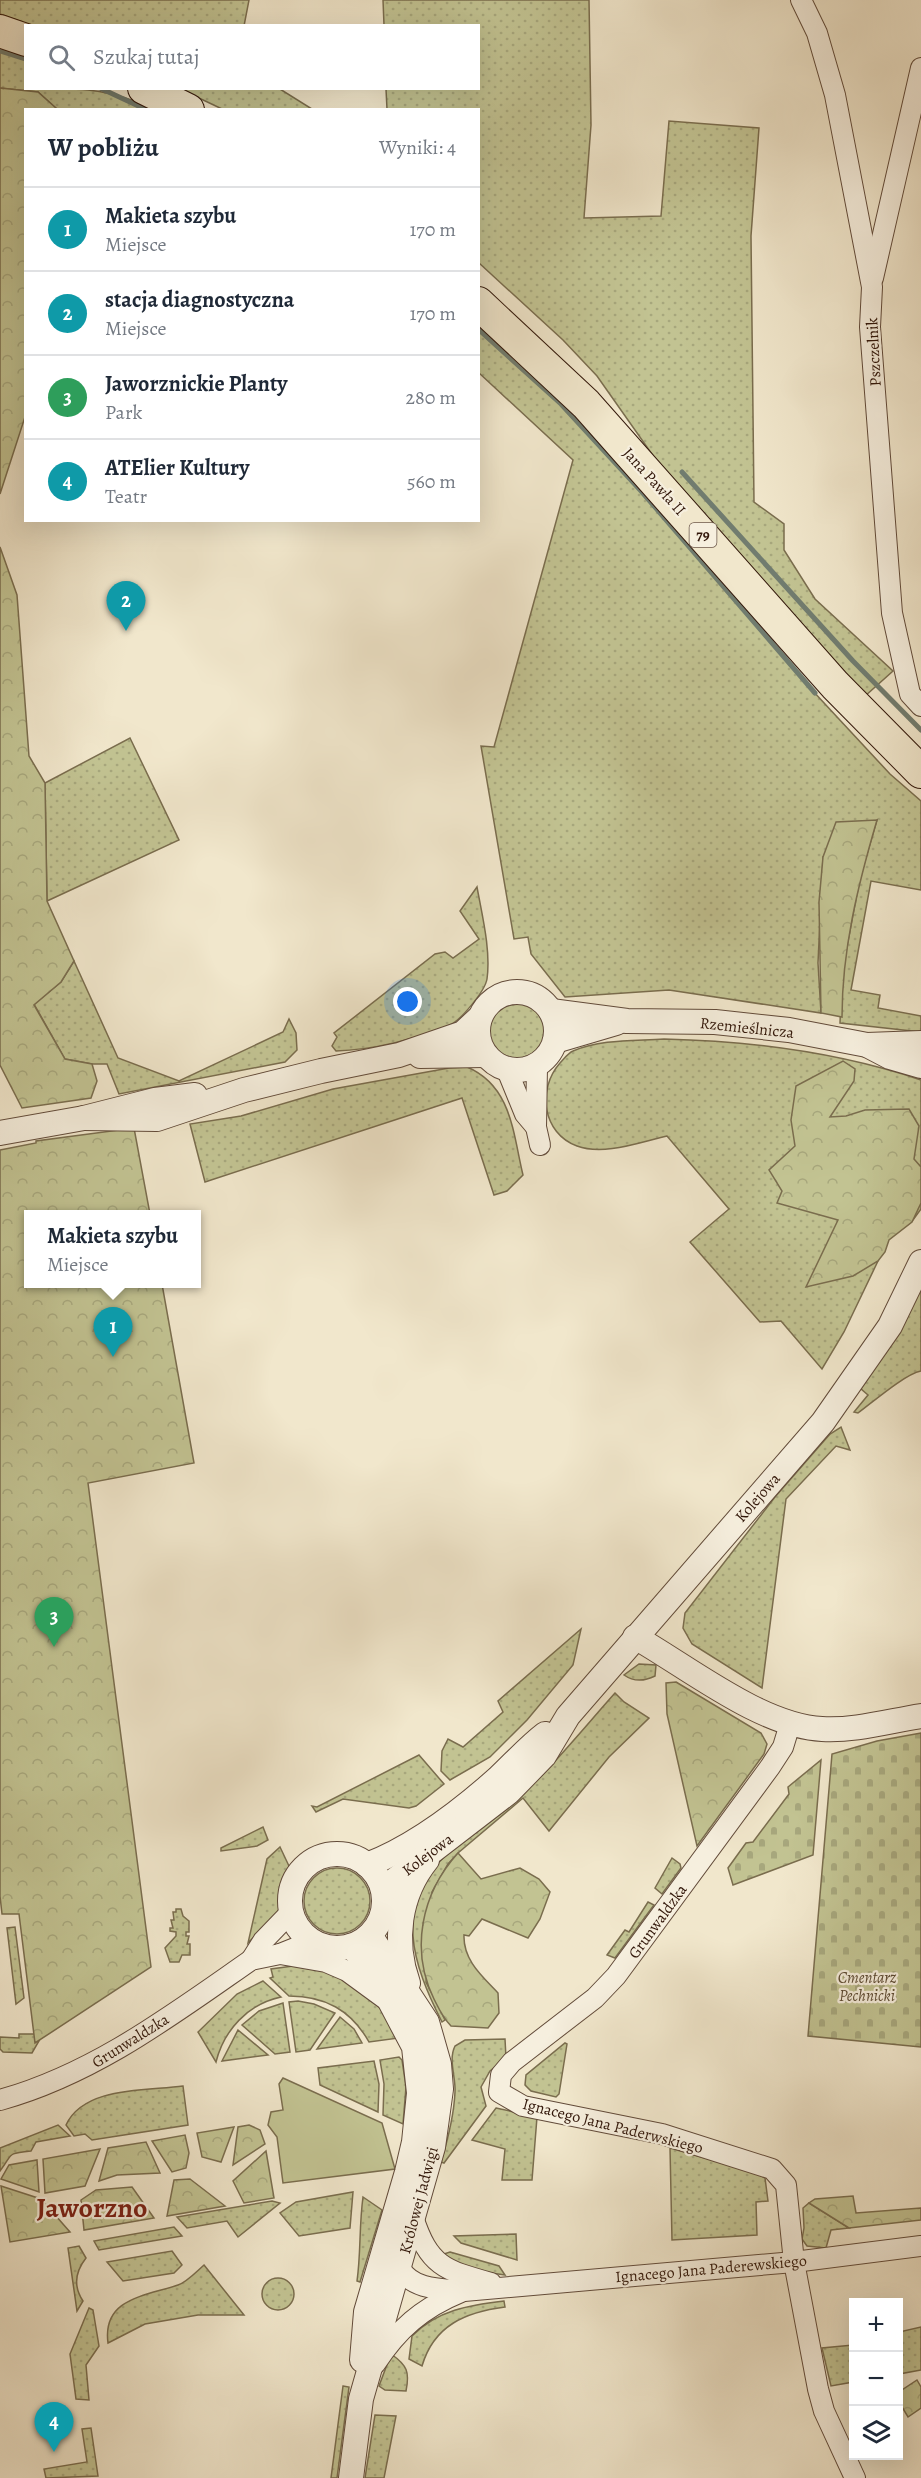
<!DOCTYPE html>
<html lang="pl">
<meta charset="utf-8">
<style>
:root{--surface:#fff;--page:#f6f6f7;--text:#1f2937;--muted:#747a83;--line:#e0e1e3;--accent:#8f2418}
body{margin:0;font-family:Alegreya,serif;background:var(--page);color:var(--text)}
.controls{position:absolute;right:18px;bottom:18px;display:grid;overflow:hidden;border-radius:0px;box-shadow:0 6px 24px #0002}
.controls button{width:54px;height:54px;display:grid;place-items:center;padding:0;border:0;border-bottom:2px solid var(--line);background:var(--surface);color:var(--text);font:30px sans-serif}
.you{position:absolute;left:408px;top:1002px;width:21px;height:21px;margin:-15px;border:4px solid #fff;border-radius:50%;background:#1a73e8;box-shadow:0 0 0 9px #1a73e833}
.badge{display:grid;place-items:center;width:39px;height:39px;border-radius:50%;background:var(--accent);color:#fff;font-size:20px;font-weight:700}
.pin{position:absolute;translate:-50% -50px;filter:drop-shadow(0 2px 3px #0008)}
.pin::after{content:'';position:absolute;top:32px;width:21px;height:18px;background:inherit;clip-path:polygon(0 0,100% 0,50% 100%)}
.popup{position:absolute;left:24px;top:1210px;width:177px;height:78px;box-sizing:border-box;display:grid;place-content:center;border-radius:0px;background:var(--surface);filter:drop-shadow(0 2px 4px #0005);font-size:20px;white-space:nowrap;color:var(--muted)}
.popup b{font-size:22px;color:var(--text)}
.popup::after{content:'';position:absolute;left:50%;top:100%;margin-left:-12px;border:12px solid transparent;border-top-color:var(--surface)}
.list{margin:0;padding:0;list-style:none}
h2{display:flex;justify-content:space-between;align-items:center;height:78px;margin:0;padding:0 24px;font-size:26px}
h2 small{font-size:20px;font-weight:400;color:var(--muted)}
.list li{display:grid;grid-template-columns:39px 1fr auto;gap:18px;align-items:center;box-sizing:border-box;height:84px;padding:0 24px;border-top:2px solid var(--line)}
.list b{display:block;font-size:22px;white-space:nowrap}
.list p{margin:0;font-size:20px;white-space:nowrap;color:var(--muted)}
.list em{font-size:20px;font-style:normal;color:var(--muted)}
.icon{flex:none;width:33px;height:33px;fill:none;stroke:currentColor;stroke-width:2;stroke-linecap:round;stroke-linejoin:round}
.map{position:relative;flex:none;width:921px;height:2478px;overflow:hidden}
.search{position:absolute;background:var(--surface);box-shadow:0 6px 24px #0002;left:24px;top:24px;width:456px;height:66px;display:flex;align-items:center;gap:15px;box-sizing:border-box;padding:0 21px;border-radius:0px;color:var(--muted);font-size:22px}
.panel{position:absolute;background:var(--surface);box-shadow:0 6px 24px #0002;left:24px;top:108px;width:456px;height:414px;border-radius:0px}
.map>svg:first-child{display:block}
.grass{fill:url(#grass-dots);stroke:#7a6d4e;stroke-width:1.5}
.forest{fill:url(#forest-crowns);stroke:#7a6d4e;stroke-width:1.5}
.cemetery{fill:url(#cemetery-stones);stroke:#7a6d4e;stroke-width:1.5}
.pitch{fill:#c2c392;stroke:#7a6d4e;stroke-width:1.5}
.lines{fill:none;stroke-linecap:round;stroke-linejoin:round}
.stream{stroke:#717c6f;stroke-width:5}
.minor-casing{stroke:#624b3a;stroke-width:22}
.tertiary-casing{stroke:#624b3a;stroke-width:26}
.primary-casing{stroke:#32170a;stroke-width:34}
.minor{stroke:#f6efde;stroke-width:20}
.tertiary{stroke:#f6efde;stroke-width:24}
.primary{stroke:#f1e7cc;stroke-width:32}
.labels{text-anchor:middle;stroke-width:4.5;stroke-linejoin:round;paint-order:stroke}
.shield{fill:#f6efde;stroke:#6d584a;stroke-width:1.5}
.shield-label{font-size:15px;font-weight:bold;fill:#32170a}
.street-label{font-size:16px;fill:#32170a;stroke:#f6efde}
.park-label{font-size:16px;font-style:italic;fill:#5d4b33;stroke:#f6efde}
.town-label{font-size:28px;font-weight:bold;fill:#7a1f14;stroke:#f6efde}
</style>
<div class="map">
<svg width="921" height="2478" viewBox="0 0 921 2478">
<defs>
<pattern id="grass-dots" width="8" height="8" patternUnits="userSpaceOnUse" patternTransform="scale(1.5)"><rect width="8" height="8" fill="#c2c392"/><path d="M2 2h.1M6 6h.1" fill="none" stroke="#a7a77d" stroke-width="1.8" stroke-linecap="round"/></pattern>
<pattern id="forest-crowns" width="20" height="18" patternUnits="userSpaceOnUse" patternTransform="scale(1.5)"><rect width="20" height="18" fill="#c2c392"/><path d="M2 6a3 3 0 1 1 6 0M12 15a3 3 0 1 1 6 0" fill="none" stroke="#a7a77d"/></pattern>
<pattern id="cemetery-stones" width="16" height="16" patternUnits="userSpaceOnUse" patternTransform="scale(1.5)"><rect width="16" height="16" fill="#c2c392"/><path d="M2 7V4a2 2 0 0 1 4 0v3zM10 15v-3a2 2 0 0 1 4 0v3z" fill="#a7a77d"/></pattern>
</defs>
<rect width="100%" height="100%" fill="#f1e7cc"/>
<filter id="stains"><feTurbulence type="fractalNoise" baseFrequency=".00333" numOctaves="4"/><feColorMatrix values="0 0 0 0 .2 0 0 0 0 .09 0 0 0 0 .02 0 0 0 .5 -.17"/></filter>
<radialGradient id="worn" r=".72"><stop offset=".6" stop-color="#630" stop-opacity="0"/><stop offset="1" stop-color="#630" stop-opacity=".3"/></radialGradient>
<g class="grass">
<polygon points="0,0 249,0 244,26 30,25 0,14"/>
<polygon points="383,0 589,0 591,125 584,218 661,216 669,121 759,128 751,236 754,502 784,524 784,550 815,599 893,671 864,697 661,467 597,376 563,340 479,263 478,110 387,109 386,89 478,88 478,26 384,25"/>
<path d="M0,46l25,9 1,33c51,1 79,-2 127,21h-96l-19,-17 -38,-4z"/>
<polygon points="180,89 280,89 312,109 222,109"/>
<polygon points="478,329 561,404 641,491 799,676 890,774 921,801 921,890 871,881 851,990 880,995 878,1008 921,1016 921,1032 840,1023 842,973 860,878 877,820 823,857 818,963 821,1013 669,990 565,997 531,954 528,937 514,939 481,746 494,747 573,460 479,373"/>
<polygon points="130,738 179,840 47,901 45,783"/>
<path d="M477,887c5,28 14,63 10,92 -2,12 -26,41 -37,46 -33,14 -78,25 -114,26l-4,-5 5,-9 -3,-4 101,-79 10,-2 8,6 26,-19 -19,-28z"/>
<polygon points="74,961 118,1058 179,1081 283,1032 289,1019 296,1033 297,1050 285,1062 119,1094 107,1064 92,1064 65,1059 34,1004 61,982"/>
<circle cx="517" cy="1030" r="28"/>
<path d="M664,1039c87,2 174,13 257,41v129l-8,11 -25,18 -15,25 5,-2 -34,71 -22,37 -41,-48 -21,1 -70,-80 39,-33 -62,-73c-27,6 -63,20 -90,10 -35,-13 -40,-57 -17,-83 4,-4 8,-10 13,-12 28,-12 61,-10 91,-12z"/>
<path d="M467,1067c45,19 46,67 56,108l-16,16 -13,4 -32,-97 -257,84 -15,-58 51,-8 92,-27 116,-21z"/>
<path d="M921,1287v84c-16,3 -48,31 -63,42l-4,-1 14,-17 -8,-7z"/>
<polygon points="841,1427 850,1450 836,1446 786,1499 762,1688 692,1644 683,1628 685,1613 775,1497 830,1434"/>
<polygon points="581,1629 573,1665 527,1720 490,1757 450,1780 441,1771 442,1751 448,1739 463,1747 503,1712 498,1701"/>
<path d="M639,1664l17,1 -1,11c-10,5 -21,6 -31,-1z"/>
<path d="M615,1693l9,9 25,16 -40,39 -60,74 -26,-33 -65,55 -10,11 -16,28 -6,90 19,38 -3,2c-29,-57 -50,-116 5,-168 20,-19 45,-32 65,-50 38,-34 70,-74 103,-111z"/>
<polygon points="419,1755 444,1784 416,1806 409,1808 343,1799 316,1812 312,1806 317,1807"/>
<polygon points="263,1827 268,1840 257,1846 221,1851 221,1848"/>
<polygon points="280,1847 289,1866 280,1910 248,1943 267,1859"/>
<polygon points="672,1858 680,1864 681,1868 662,1894 655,1888"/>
<circle cx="337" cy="1901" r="33"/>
<polygon points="648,1902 654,1905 615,1958 607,1955 625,1930 629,1932"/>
<polygon points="176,1909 181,1909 183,1916 189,1921 189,1932 186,1932 186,1936 189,1936 187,1944 190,1944 190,1955 182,1955 179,1962 170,1962 165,1948 176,1936 176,1932 170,1931 170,1928 173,1928 171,1920 174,1920 173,1912 176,1912"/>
<polygon points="15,1927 24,1998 16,2004 7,1928"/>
<path d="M293,1966l41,7 48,34 17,31 -30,4c-18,-32 -44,-46 -80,-46l-19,-18 3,-1 -2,-8z"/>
<path d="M263,1981l18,16c-33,7 -57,33 -65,65l-18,-30 39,-38z"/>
<polygon points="298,2001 314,2004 335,2013 310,2050 296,2052 289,2002"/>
<polygon points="283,2003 290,2052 275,2054 242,2025 259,2011"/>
<polygon points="340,2017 354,2029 362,2043 317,2049"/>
<polygon points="238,2030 268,2055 222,2061"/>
<polygon points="19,2034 43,2034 32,2053 3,2052 0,2049 0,2037 19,2038"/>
<path d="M505,2039l1,19 -16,13 -9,16 5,19 -42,57 -3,-1c7,-23 13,-46 14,-70 1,-15 -7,-32 0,-46l10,-6z"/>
<polygon points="565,2043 567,2044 559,2094 556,2097 531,2091 525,2085 526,2075"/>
<polygon points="399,2057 402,2060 406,2087 403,2124 383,2115 384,2084 380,2060"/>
<polygon points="374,2061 379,2084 378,2112 320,2085 318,2068"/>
<path d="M183,2086l5,39 -96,15 -7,-6 -11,2 -8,-11c18,-39 81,-34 117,-39z"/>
<polygon points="496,2108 537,2117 532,2180 502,2180 505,2149 472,2140"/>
<path d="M58,2125l12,11 -34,6 -5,9c-26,3 -17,2 -31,20v-23z"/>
<polygon points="670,2148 754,2172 765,2178 768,2201 756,2202 757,2235 672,2240"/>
<polygon points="353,2192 350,2228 299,2236 280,2213 296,2202"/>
<path d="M363,2197l19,13 -22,72 -3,-1c4,-28 2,-55 6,-84z"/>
<polygon points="272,2201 280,2203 238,2237 227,2221 187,2228 177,2217"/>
<polygon points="809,2203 849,2228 831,2230 826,2248 807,2246 802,2239 804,2228 803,2208"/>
<polygon points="174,2227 182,2236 99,2250 94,2241"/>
<polygon points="516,2234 517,2260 461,2243 454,2236"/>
<path d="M79,2246l7,12c-11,14 -13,28 -3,43l-6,10 -9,-63z"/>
<polygon points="172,2251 182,2265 174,2273 123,2281 107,2262"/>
<polygon points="450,2252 499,2266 505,2275 471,2270 441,2255"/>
<path d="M204,2265l40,50h-46l-53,9 -37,19c-6,-45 38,-47 70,-58 9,-3 19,-14 26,-20z"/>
<circle cx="278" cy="2294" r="16"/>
<path d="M504,2301l1,6c-39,5 -71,18 -83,59l-13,-7 3,-23c25,-26 58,-31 92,-35z"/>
<polygon points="89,2308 93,2310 99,2346 86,2365 89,2400 76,2399 70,2354"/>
<polygon points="921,2327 921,2370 899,2374 899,2332"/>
<polygon points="853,2345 853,2382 831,2386 822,2348"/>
<path d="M391,2354c16,11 19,18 15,37l-21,-1 -6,-4z"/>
<polygon points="343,2386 349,2387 337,2478 331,2478"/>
<polygon points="375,2415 396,2416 384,2478 365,2478"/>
<polygon points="91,2428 98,2476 46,2478 44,2469 87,2462 82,2429"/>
</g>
<g class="forest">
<polygon points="0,88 38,92 57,109 26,110 25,417 0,494"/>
<polygon points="0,547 17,595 29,756 45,783 47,901 74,961 61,982 34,1005 65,1059 92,1064 97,1081 91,1098 22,1108 0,1065"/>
<path d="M877,820c-19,65 -35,129 -35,197l-21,-4 -2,-111 4,-45 13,-35z"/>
<polygon points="843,1061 855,1069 854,1081 830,1117 846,1116 865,1110 909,1109 919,1126 914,1159 921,1167 921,1203 912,1222 889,1240 885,1252 878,1261 853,1276 806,1287 838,1220 777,1203 782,1191 769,1170 795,1146 791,1120 796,1086"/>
<polygon points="134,1128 150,1214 29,1214 29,1284 162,1284 194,1463 88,1483 151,1967 35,2043 19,1914 2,1914 0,1896 0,1150 36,1143 36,1141"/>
<polygon points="676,1682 761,1733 767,1744 764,1754 697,1846 667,1714 666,1683"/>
<path d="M458,1853l23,26 39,-11 19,11 11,13 -10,27 -12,19 -46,-19 -13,17 -5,-1c-1,25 18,41 34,58l1,20 -11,15 -37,-2c-8,-8 -12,-17 -17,-27 -24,-49 -13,-105 24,-146z"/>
<polygon points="249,2125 260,2130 265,2144 233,2165 238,2127"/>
<polygon points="234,2127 221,2162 202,2157 197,2133"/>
<polygon points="185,2135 189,2153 186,2168 172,2172 152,2141"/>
<polygon points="146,2142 160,2173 117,2175 99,2181 108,2148"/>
<polygon points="100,2149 85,2186 45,2193 43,2159"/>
<polygon points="266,2151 274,2198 244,2203 233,2181"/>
<polygon points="37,2160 39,2192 1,2179 9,2165"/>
<polygon points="190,2179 225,2206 167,2216 174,2180"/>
<polygon points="1,2186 41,2199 70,2232 10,2242"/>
<polygon points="132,2187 154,2218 84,2230 81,2200 96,2190"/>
<polygon points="853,2196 856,2213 921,2208 921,2220 849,2228 809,2203 815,2199"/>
<polygon points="917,2380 921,2387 921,2408 908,2417 899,2402 899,2392"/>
</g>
<g class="cemetery">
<polygon points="921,1733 921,2047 808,2036 832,1754 877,1741"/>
<polygon points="821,1760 813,1855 733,1885 728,1868 746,1843 753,1842 789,1794 788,1787"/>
</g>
<polygon class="pitch" points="283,2078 382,2123 395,2169 283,2183 277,2137 268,2125 271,2112 283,2110 279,2084"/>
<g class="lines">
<g class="stream">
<polyline points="0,51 26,59"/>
<polyline points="100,88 147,110"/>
<polyline points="478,329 561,404 642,492 815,693"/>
<polyline points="682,472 853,661 921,730"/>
</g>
<defs>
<g id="minor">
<polyline points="801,0 817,33 835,95 872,287 870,327 892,613 910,694 921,706"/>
<polyline points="873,278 921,68"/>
<polyline points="537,1066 536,1127 540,1145"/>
<polyline points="507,1070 525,1114 536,1127"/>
<polyline points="790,1724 783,1747 770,1767 616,1976 595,1998 512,2062 501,2075 499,2092 523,2106 662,2134 772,2169 786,2185 794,2262 818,2389 824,2411 855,2478"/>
<polyline points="280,1954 326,1962 347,1971 388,2001"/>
<polyline points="251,1960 263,1941 291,1912"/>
<path d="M0,2100c94,-26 172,-85 251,-140l29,-6 30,-12"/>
<path d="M413,2217c16,49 31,53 78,66"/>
<path d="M389,2265l11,3c12,22 41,21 64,23l330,-29 127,-16"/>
<path d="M375,2364c23,-35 47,-56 86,-72"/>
</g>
<g id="tertiary">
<circle cx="517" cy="1031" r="39"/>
<polyline points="551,1011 627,1021 715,1022 789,1030 867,1045 921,1043"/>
<polyline points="555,1041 616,1023"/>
<polyline points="869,1046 890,1057 921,1066"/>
<polyline points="420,1056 484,1055"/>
<polyline points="84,1118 157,1119 244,1090 321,1071 399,1055 463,1033 478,1019"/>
<polyline points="0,1133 84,1118 155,1100 195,1095"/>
<path d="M635,1637c53,30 126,89 187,92 32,2 67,-8 99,-13"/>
<circle cx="337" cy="1901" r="47"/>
<path d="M367,1865c47,-18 94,-54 131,-87 16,-15 30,-31 47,-44"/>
<polyline points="383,1889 509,1792 544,1756 568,1716 823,1422 890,1326 921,1262"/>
<polyline points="351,1946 376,1975 414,2047 419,2093 414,2142 407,2172 366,2312 362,2360"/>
<path d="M408,1983c-15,-42 -9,-88 19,-123"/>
<polyline points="351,2478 361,2399 433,2147 441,2089 439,2064 427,2022 370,1935"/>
</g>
<g id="primary">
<polyline points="0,31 26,40"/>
<polyline points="144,88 188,110"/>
<polyline points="478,303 586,404 835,685 921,772"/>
</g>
</defs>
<use href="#minor" class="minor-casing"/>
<use href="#tertiary" class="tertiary-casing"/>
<use href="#primary" class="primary-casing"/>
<use href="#minor" class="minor"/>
<use href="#tertiary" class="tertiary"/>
<use href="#primary" class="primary"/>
</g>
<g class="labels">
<rect class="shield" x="689.5" y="523" width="27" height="24" rx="4.5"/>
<g class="shield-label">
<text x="703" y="540">79</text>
</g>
<g class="street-label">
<text transform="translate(873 352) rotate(-93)" y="6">Pszczelnik</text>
<text transform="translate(655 481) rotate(48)" y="6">Jana Pawła II</text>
<text transform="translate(747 1027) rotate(6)" y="6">Rzemieślnicza</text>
<text transform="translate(757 1497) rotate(-49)" y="6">Kolejowa</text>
<text transform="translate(427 1854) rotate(-37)" y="6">Kolejowa</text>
<text transform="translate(657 1921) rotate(-54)" y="6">Grunwaldzka</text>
<text transform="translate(130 2040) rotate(-32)" y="6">Grunwaldzka</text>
<text transform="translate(613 2125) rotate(14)" y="6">Ignacego Jana Paderwskiego</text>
<text transform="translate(418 2200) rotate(-75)" y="6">Królowej Jadwigi</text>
<text transform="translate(711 2268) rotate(-5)" y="6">Ignacego Jana Paderewskiego</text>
</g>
<g class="park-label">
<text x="867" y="1983">Cmentarz<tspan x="867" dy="18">Pechnicki</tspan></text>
</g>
<g class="town-label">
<text x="92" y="2217">Jaworzno</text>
</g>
</g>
<rect width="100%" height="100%" filter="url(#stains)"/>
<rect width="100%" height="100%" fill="url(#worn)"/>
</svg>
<div class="controls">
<button>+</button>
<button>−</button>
<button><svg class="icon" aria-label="layers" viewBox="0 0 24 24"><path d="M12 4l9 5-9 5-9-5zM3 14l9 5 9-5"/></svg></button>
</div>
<div class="you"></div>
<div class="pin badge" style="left:113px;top:1357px;background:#0f9aa8">1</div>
<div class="popup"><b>Makieta szybu</b>Miejsce</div>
<div class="pin badge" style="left:126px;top:631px;background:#0f9aa8">2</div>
<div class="pin badge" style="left:54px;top:1647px;background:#2e9e5b">3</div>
<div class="pin badge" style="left:54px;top:2452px;background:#0f9aa8">4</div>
<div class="search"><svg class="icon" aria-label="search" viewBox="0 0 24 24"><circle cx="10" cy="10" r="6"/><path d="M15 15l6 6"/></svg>Szukaj tutaj</div>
<section class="panel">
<h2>W pobliżu<small>Wyniki: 4</small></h2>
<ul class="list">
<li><span class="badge" style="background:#0f9aa8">1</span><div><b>Makieta szybu</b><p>Miejsce</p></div><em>170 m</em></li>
<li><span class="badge" style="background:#0f9aa8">2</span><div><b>stacja diagnostyczna</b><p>Miejsce</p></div><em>170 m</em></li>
<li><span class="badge" style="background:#2e9e5b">3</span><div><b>Jaworznickie Planty</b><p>Park</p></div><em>280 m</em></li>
<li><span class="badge" style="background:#0f9aa8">4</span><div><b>ATElier Kultury</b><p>Teatr</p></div><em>560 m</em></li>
</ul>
</section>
</div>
